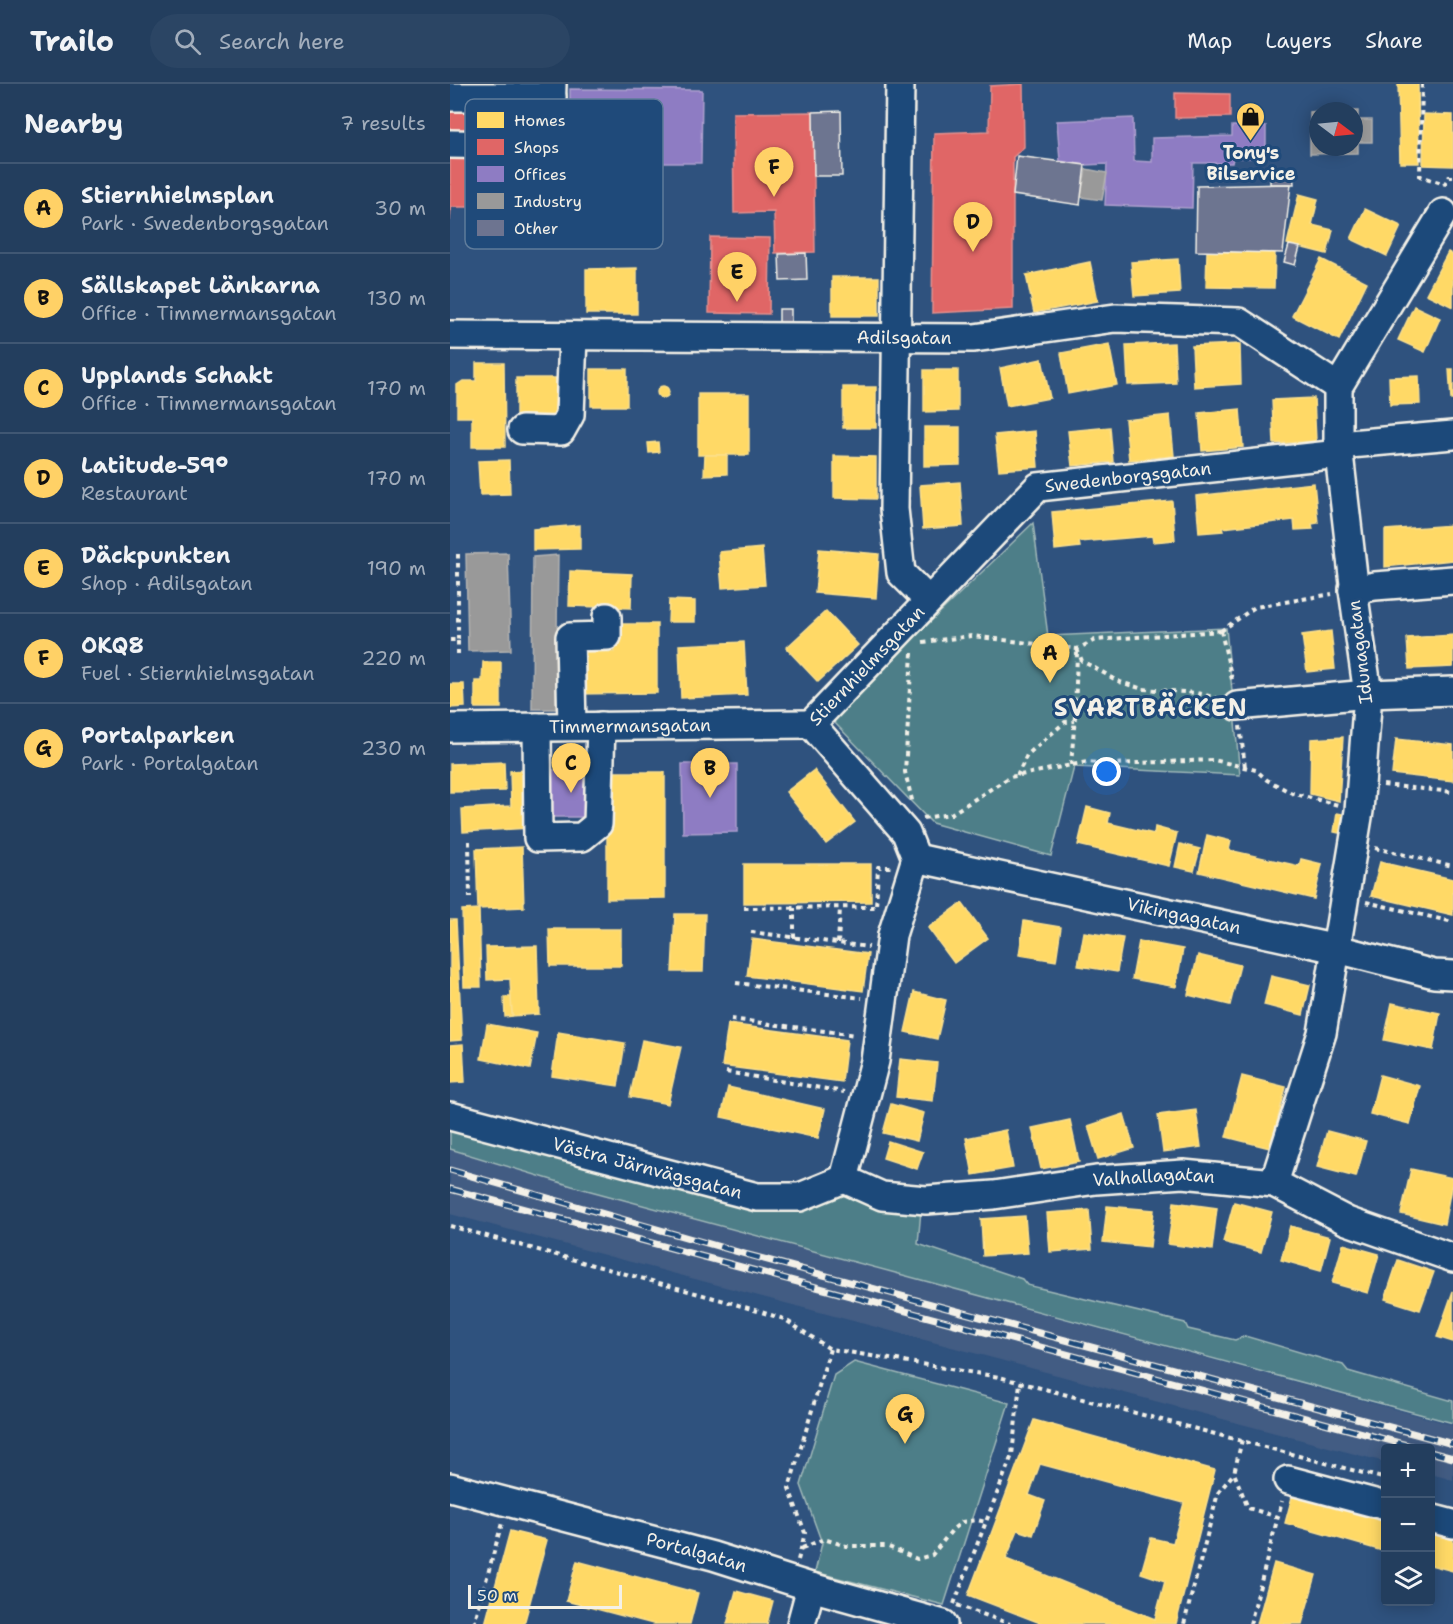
<!DOCTYPE html>
<meta charset="utf-8">
<style>
:root{--surface:#233e5e;--page:#2b4564;--text:#f1f3f6;--muted:#a3aebc;--line:#405773;--accent:#ffd166}
body{margin:0;font-family:"Shantell Sans",sans-serif;background:var(--page);color:var(--text)}
.controls{position:absolute;right:18px;bottom:18px;display:grid;overflow:hidden;border-radius:6px;box-shadow:0 3px 15px #0003}
.controls button{width:54px;height:54px;display:grid;place-items:center;padding:0;border:0;border-bottom:2px solid var(--line);background:var(--surface);color:var(--text);font:30px sans-serif}
.compass{position:absolute;left:859px;top:18px;width:54px;height:54px;border-radius:50%;background:var(--surface);box-shadow:0 3px 15px #0003;rotate:106deg}
.scale{position:absolute;left:18px;bottom:15px;width:154px;box-sizing:border-box;padding-left:6px;border:3px solid #f4f1e8;border-top:0;font-size:16px;line-height:21px;white-space:nowrap;color:#f4f1e8;-webkit-text-stroke:4px #1f4a7a;paint-order:stroke}
.you{position:absolute;left:657px;top:688px;width:21px;height:21px;margin:-15px;border:4px solid #fff;border-radius:50%;background:#1a73e8;box-shadow:0 0 0 9px #1a73e833}
.badge{display:grid;place-items:center;width:39px;height:39px;border-radius:50%;background:var(--accent);color:#111;font-size:20px;font-weight:700}
.pin{position:absolute;translate:-50% -50px;filter:drop-shadow(0 2px 3px #0008)}
.pin::after{content:'';position:absolute;top:32px;width:21px;height:18px;background:inherit;clip-path:polygon(0 0,100% 0,50% 100%)}
.list{margin:0;padding:0;list-style:none}
h2{display:flex;justify-content:space-between;align-items:center;height:78px;margin:0;padding:0 24px;font-size:26px}
h2 small{font-size:20px;font-weight:400;color:var(--muted)}
.list li{display:grid;grid-template-columns:39px 1fr auto;gap:18px;align-items:center;box-sizing:border-box;height:90px;padding:0 24px;border-top:2px solid var(--line)}
.list b{display:block;font-size:22px;white-space:nowrap}
.list p{margin:0;font-size:20px;white-space:nowrap;color:var(--muted)}
.list em{font-size:20px;font-style:normal;color:var(--muted)}
.icon{flex:none;width:33px;height:33px;fill:none;stroke:currentColor;stroke-width:2;stroke-linecap:round;stroke-linejoin:round}
.map{position:relative;flex:none;width:1003px;height:1540px;overflow:hidden}
header{display:flex;align-items:center;gap:36px;box-sizing:border-box;height:84px;padding:0 30px;background:var(--surface);border-bottom:2px solid var(--line)}
header strong{font-size:28px}
nav{display:flex;gap:33px;margin-inline-start:auto;font-size:21px}
.search{width:420px;height:54px;background:var(--page);display:flex;align-items:center;gap:15px;box-sizing:border-box;padding:0 21px;border-radius:33px;color:var(--muted);font-size:22px}
main{display:flex}
aside{flex:1;background:var(--surface)}
.map>svg:first-child{display:block}
.built{fill:#425c83}
.green{fill:#4d7e88;stroke:#a0b8b8;stroke-width:1.5}
.homes{fill:#ffd966;stroke:#fce08d;stroke-width:1.5;fill-rule:evenodd}
.shops{fill:#e06666;stroke:#e6908d;stroke-width:1.5}
.offices{fill:#8e7cc3;stroke:#ad9fce;stroke-width:1.5}
.industry{fill:#999;stroke:#b4b3b1;stroke-width:1.5}
.building{fill:#6d7490;stroke:#f4f1e8;stroke-width:1.5}
.lines{fill:none;stroke-linecap:round;stroke-linejoin:round}
.minor-casing{stroke:#f4f1e8;stroke-width:32}
.path{stroke:#f4f1e8;stroke-width:4;stroke-dasharray:4.5 4.5;stroke-linecap:butt}
.minor{stroke:#1f4a7a;stroke-width:27}
.rail-casing{stroke:#f4f1e8;stroke-width:7}
.rail{stroke:#1f4a7a;stroke-width:4.5;stroke-dasharray:14;stroke-linecap:butt}
.labels{text-anchor:middle;stroke-width:6;stroke-linejoin:round;paint-order:stroke}
.poi-label{font-size:18px;font-weight:bold;fill:#f4f1e8;stroke:#1f4a7a}
.street-label{font-size:18px;fill:#f4f1e8;stroke:#1f4a7a}
.district-label{font-size:24px;font-weight:bold;letter-spacing:1.5px;fill:#f4f1e8;stroke:#1f4a7a}
.key{fill:#1f4a7a;stroke:#5f7c9b;stroke-width:1.5}
.key-label{font-size:16px;fill:#f4f1e8}
</style>
<header>
<strong>Trailo</strong>
<div class="search"><svg class="icon" aria-label="search" viewBox="0 0 24 24"><circle cx="10" cy="10" r="6"/><path d="M15 15l6 6"/></svg>Search here</div>
<nav><a>Map</a><a>Layers</a><a>Share</a></nav>
</header>
<main>
<aside>
<h2>Nearby<small>7 results</small></h2>
<ul class="list">
<li><span class="badge">A</span><div><b>Stiernhielmsplan</b><p>Park · Swedenborgsgatan</p></div><em>30 m</em></li>
<li><span class="badge">B</span><div><b>Sällskapet Länkarna</b><p>Office · Timmermansgatan</p></div><em>130 m</em></li>
<li><span class="badge">C</span><div><b>Upplands Schakt</b><p>Office · Timmermansgatan</p></div><em>170 m</em></li>
<li><span class="badge">D</span><div><b>Latitude-59°</b><p>Restaurant</p></div><em>170 m</em></li>
<li><span class="badge">E</span><div><b>Däckpunkten</b><p>Shop · Adilsgatan</p></div><em>190 m</em></li>
<li><span class="badge">F</span><div><b>OKQ8</b><p>Fuel · Stiernhielmsgatan</p></div><em>220 m</em></li>
<li><span class="badge">G</span><div><b>Portalparken</b><p>Park · Portalgatan</p></div><em>230 m</em></li>
</ul>
</aside>
<div class="map">
<svg width="1003" height="1540" viewBox="0 0 1003 1540">
<rect width="100%" height="100%" fill="#2f527e"/>
<filter id="ink" filterUnits="userSpaceOnUse"><feTurbulence type="fractalNoise" baseFrequency=".0167" numOctaves="2"/><feDisplacementMap in="SourceGraphic" scale="12" xChannelSelector="R" yChannelSelector="G"/><feConvolveMatrix kernelMatrix="1 2 1 2 8 2 1 2 1" color-interpolation-filters="sRGB"/></filter>
<g filter="url(#ink)">
<polygon class="built" points="0,1065 122,1102 1003,1341 1003,1396 981,1390 980,1364 936,1364 935,1378 0,1130"/>
<g class="green">
<polygon points="583,439 598,552 776,544 790,691 624,683 601,772 482,739 383,637 456,561"/>
<polygon points="0,1035 319,1117 378,1105 471,1126 468,1160 572,1195 577,1201 735,1239 738,1245 785,1256 795,1252 893,1281 898,1287 1003,1317 1003,1339 122,1102 0,1065"/>
<polygon points="404,1278 559,1319 494,1521 365,1488 372,1459 351,1401 384,1291"/>
</g>
<g class="homes">
<polygon points="948,0 968,0 969,79 950,79"/>
<polygon points="974,30 1003,31 1003,82 973,81"/>
<polygon points="849,110 868,115 862,141 883,146 877,170 837,160"/>
<polygon points="915,125 951,142 937,172 901,155"/>
<polygon points="757,167 825,168 824,204 756,203"/>
<polygon points="998,168 1003,171 1003,223 976,210"/>
<polygon points="728,175 730,209 684,212 681,178"/>
<polygon points="871,175 917,198 889,256 842,232"/>
<polygon points="640,178 648,217 584,229 576,191"/>
<polygon points="187,184 187,230 136,230 136,185"/>
<rect x="382" y="193" width="47" height="39"/>
<polygon points="964,222 990,234 975,268 948,256"/>
<polygon points="724,259 726,299 678,301 676,261"/>
<polygon points="659,260 667,301 618,310 611,269"/>
<polygon points="790,260 791,300 744,303 742,262"/>
<polygon points="592,275 600,314 557,322 550,284"/>
<polygon points="26,279 54,279 55,363 22,363 22,333 7,333 7,301 13,297 26,297"/>
<rect x="141" y="285" width="36" height="37"/>
<polygon points="999,285 1003,285 1003,316 1001,316"/>
<polygon points="474,286 508,286 508,327 474,328"/>
<polygon points="969,292 970,320 940,321 939,293"/>
<rect x="66" y="294" width="46" height="38"/>
<circle cx="213" cy="308" r="6"/>
<rect x="393" y="303" width="33" height="41"/>
<rect x="248" y="310" width="51" height="61"/>
<polygon points="864,314 866,357 824,360 822,316"/>
<polygon points="790,325 793,363 752,367 749,329"/>
<polygon points="720,331 724,372 679,376 675,336"/>
<polygon points="474,343 510,343 510,381 474,382"/>
<polygon points="660,343 663,378 622,382 618,347"/>
<polygon points="585,347 588,383 549,386 545,351"/>
<polygon points="208,358 209,368 199,369 198,359"/>
<polygon points="255,371 277,371 277,390 254,391"/>
<polygon points="384,372 426,373 426,415 384,414"/>
<polygon points="59,376 60,410 30,411 28,377"/>
<polygon points="510,398 513,442 473,445 470,401"/>
<polygon points="864,399 868,439 862,440 863,445 845,446 844,436 772,444 773,447 749,449 746,412"/>
<polygon points="722,417 725,456 703,458 702,452 629,458 630,463 605,466 602,428"/>
<polygon points="130,441 130,465 83,466 83,445"/>
<polygon points="1003,441 1003,476 935,483 935,446"/>
<polygon points="312,464 315,501 272,504 269,468"/>
<polygon points="369,465 429,470 426,514 365,509"/>
<polygon points="120,487 182,490 181,524 119,522"/>
<polygon points="219,516 245,517 245,538 218,538"/>
<polygon points="376,527 408,561 368,598 336,564"/>
<polygon points="164,540 207,540 207,609 125,610 125,568 164,568"/>
<polygon points="881,547 885,585 857,588 852,551"/>
<polygon points="1003,551 1003,583 959,585 957,554"/>
<polygon points="294,558 297,611 231,614 229,561"/>
<polygon points="33,578 51,578 51,624 25,624 25,597 32,597"/>
<polygon points="0,600 14,600 15,623 0,624"/>
<polygon points="893,653 889,717 860,710 861,655"/>
<polygon points="946,655 1003,661 1003,697 942,690"/>
<polygon points="54,678 55,707 0,708 0,680"/>
<polygon points="78,686 80,744 13,748 12,725 61,722 60,687"/>
<polygon points="364,686 405,738 376,760 336,708"/>
<polygon points="157,688 215,688 215,814 157,815"/>
<polygon points="637,723 660,729 658,739 704,750 705,743 727,749 719,782 628,761"/>
<polygon points="887,729 898,731 894,750 884,748"/>
<polygon points="757,751 781,757 779,766 849,782 851,775 872,780 864,815 749,788"/>
<polygon points="730,760 750,765 744,787 725,783"/>
<polygon points="72,763 74,823 28,825 26,765"/>
<polygon points="930,778 1003,795 1003,831 921,812"/>
<polygon points="294,780 421,780 421,818 294,819"/>
<polygon points="512,819 538,854 504,879 478,844"/>
<polygon points="29,825 31,903 14,903 12,826"/>
<polygon points="225,830 255,830 253,888 222,888"/>
<polygon points="0,836 6,836 12,956 0,957"/>
<polygon points="574,837 611,843 606,877 569,871"/>
<polygon points="99,845 171,845 171,882 100,882"/>
<polygon points="634,848 673,854 667,888 628,882"/>
<polygon points="302,855 418,870 413,907 297,892"/>
<polygon points="689,857 733,865 726,903 682,895"/>
<polygon points="87,862 89,930 62,932 60,895 37,896 36,863"/>
<polygon points="748,871 790,881 780,921 738,911"/>
<polygon points="821,892 860,901 853,931 814,921"/>
<polygon points="464,908 496,916 487,955 455,948"/>
<polygon points="54,913 61,913 62,932 55,933"/>
<polygon points="942,919 990,929 983,966 934,956"/>
<polygon points="37,940 87,949 80,985 31,975"/>
<polygon points="278,940 397,956 392,998 272,982"/>
<polygon points="108,948 175,959 168,1002 102,992"/>
<polygon points="192,956 231,963 218,1020 180,1013"/>
<polygon points="13,960 15,998 0,999 0,961"/>
<polygon points="450,975 487,979 483,1017 446,1013"/>
<polygon points="930,991 970,1002 960,1040 920,1030"/>
<polygon points="792,992 836,1003 820,1064 776,1053"/>
<polygon points="278,1003 375,1025 368,1054 271,1033"/>
<polygon points="441,1020 474,1029 467,1057 433,1049"/>
<polygon points="746,1026 751,1063 713,1068 708,1031"/>
<polygon points="674,1030 684,1064 648,1075 638,1042"/>
<polygon points="620,1036 629,1078 591,1085 582,1044"/>
<polygon points="556,1046 563,1084 523,1091 516,1054"/>
<polygon points="877,1047 916,1057 906,1093 867,1083"/>
<polygon points="438,1057 473,1068 467,1085 433,1074"/>
<polygon points="961,1085 1003,1094 994,1140 951,1130"/>
<polygon points="724,1118 767,1124 762,1166 718,1160"/>
<polygon points="784,1118 822,1128 811,1168 773,1158"/>
<polygon points="657,1122 704,1126 700,1163 653,1158"/>
<polygon points="639,1126 642,1165 600,1168 597,1129"/>
<polygon points="575,1132 578,1169 533,1172 531,1135"/>
<polygon points="840,1142 880,1153 871,1187 831,1176"/>
<polygon points="893,1160 929,1170 918,1209 882,1199"/>
<polygon points="948,1176 984,1188 970,1226 935,1215"/>
<polygon points="1003,1207 1003,1258 987,1253"/>
<path d="M584,1336l181,50 -39,154h-133l-75,-29zM590,1380l144,39 -11,40 -22,-5 -10,35 24,8 -10,38 -149,-60 12,-29 15,5 12,-34 -16,-6z"/>
<polygon points="845,1402 936,1427 936,1468 835,1439"/>
<polygon points="980,1440 1003,1446 1003,1487 980,1481"/>
<polygon points="60,1447 97,1456 74,1540 35,1540"/>
<polygon points="127,1477 248,1509 240,1540 203,1540 116,1517"/>
<polygon points="824,1479 866,1491 852,1540 807,1540"/>
<polygon points="286,1507 323,1517 317,1540 277,1540"/>
</g>
<g class="shops">
<polygon points="573,0 574,63 563,73 563,225 482,229 484,49 539,47 540,2"/>
<polygon points="725,9 780,10 780,33 725,34"/>
<polygon points="0,22 89,22 89,53 70,53 70,75 79,75 78,115 121,115 121,138 52,137 52,113 38,113 38,123 1,123 0,137"/>
<polygon points="363,28 365,168 325,169 324,128 284,129 283,29"/>
<polygon points="260,153 320,154 319,230 259,229"/>
</g>
<g class="offices">
<polygon points="120,5 252,6 251,79 187,79 187,113 120,113"/>
<polygon points="683,34 684,77 702,78 702,54 782,52 782,42 816,42 816,74 783,74 782,79 743,79 742,124 655,121 657,80 635,81 610,77 607,37"/>
<polygon points="232,680 287,680 287,748 233,749"/>
<rect x="97" y="686" width="47" height="47"/>
</g>
<g class="industry">
<polygon points="868,27 868,63 904,63 904,27 894,27 908,27 908,36 922,36 922,58 908,58 908,69 860,70 860,28"/>
<polygon points="636,85 657,89 652,116 631,113"/>
<polygon points="58,469 61,566 18,567 16,470"/>
<polygon points="108,471 106,625 82,625 83,473"/>
</g>
<g class="building">
<polygon points="391,27 392,92 364,92 363,28"/>
<polygon points="567,72 635,81 630,121 563,111"/>
<polygon points="820,87 843,87 844,100 820,100"/>
<polygon points="841,100 833,169 746,167 747,102"/>
<polygon points="839,161 850,163 845,181 834,178"/>
<polygon points="356,169 357,196 330,197 329,170"/>
<polygon points="329,225 341,225 341,243 329,242"/>
</g>
<g class="lines">
<defs>
<g id="minor">
<polyline points="450,0 444,425 451,489 478,516"/>
<polyline points="0,13 102,13"/>
<polyline points="0,60 100,62 102,0"/>
<path id="s1" d="M0,251l524,3 141,-20 124,4 99,65"/>
<polyline points="72,346 111,347 120,331 123,252"/>
<polyline points="888,361 1003,351"/>
<polyline points="903,506 925,502 1003,496"/>
<polyline points="787,622 918,610 1003,607"/>
<polyline points="122,642 120,553 157,552 157,533"/>
<polyline points="87,643 88,754 132,753 148,740 151,642"/>
<path id="s2" d="M0,644l361,-4"/>
<path id="s3" d="M466,774l421,91 97,25 19,1"/>
<path id="s4" d="M0,1032l307,81h43l44,-18"/>
<path id="s5" d="M394,1095l31,-118 17,-126 24,-77 -10,-25 -95,-109 227,-237 301,-33"/>
<path id="s6" d="M394,1095l38,17 44,4 68,-5 102,-15 87,-6 91,9 73,38 106,37"/>
<polyline points="824,1099 872,949 909,727 918,610 903,506 904,500 888,361 888,303 993,129"/>
<polyline points="838,1396 936,1422"/>
<path id="s7" d="M0,1403l263,69 98,31 132,37"/>
<polyline points="980,1434 1003,1440"/>
<polyline points="351,1540 361,1503"/>
</g>
</defs>
<use href="#minor" class="minor-casing"/>
<g class="path">
<polyline points="972,0 970,92 995,100"/>
<polyline points="994,101 999,93 1003,93"/>
<polyline points="8,470 8,556"/>
<polyline points="771,547 805,523 882,510"/>
<polyline points="771,547 783,600"/>
<polyline points="0,556 8,556 8,570"/>
<polyline points="473,558 522,552 627,565 645,556 771,547"/>
<polyline points="627,565 632,577 670,598 693,605 747,609 767,614"/>
<polyline points="462,569 455,688 463,720"/>
<polyline points="790,642 795,683"/>
<polyline points="621,681 625,632 627,568"/>
<polyline points="567,692 577,671 615,638 624,637"/>
<polyline points="933,701 1003,708"/>
<polyline points="473,734 501,730 560,693 637,678 662,680 764,676 806,686 817,696 842,709 888,721"/>
<polyline points="19,757 20,814"/>
<polyline points="925,764 1003,782"/>
<polyline points="916,818 1003,838"/>
<polyline points="294,824 426,823 428,783 441,783"/>
<polyline points="301,848 419,863"/>
<polyline points="344,854 344,824"/>
<polyline points="388,859 390,824"/>
<polyline points="286,899 412,914"/>
<polyline points="281,935 406,951"/>
<polyline points="276,988 394,1008"/>
<polyline points="0,1142 275,1217 334,1235 380,1265 549,1293 936,1395"/>
<polyline points="792,1356 784,1389 798,1424 828,1433"/>
<polyline points="352,1464 374,1455 396,1462 436,1462 467,1475 482,1471 503,1445 512,1438 527,1436 536,1438"/>
<polyline points="348,1476 355,1449 339,1404 380,1265"/>
<polyline points="504,1520 562,1371 570,1299"/>
<polyline points="507,1521 560,1540"/>
<polyline points="24,1540 52,1439"/>
<polyline points="734,1540 768,1409 784,1389"/>
<polyline points="800,1540 832,1417"/>
</g>
<use href="#minor" class="minor"/>
<defs>
<g id="rail">
<polyline points="0,1086 295,1170 1003,1360"/>
<polyline points="0,1105 968,1364"/>
<polyline points="980,1368 1003,1374"/>
</g>
</defs>
<use href="#rail" class="rail-casing"/>
<use href="#rail" class="rail"/>
</g>
</g>
<defs>
<symbol id="shop-pin" viewBox="-11 -11 22 30"><path d="M0 17L-7.5 6A9.5 9.5 0 1 1 7.5 6Z" fill="#ffd166" stroke="#1f4a7a"/><path d="M-5-2.5h2.3a2.7 3.5 0 0 1 5.4 0H5L5.5 6h-11ZM-1.5-2.5h3a1.5 2.3 0 0 0-3 0Z" fill="#111"/></symbol>
</defs>
<g fill-rule="evenodd">
<use href="#shop-pin" x="784" y="16" width="33" height="45"/>
</g>
<g class="labels">
<g class="poi-label">
<text x="801" y="75">Tony's<tspan x="801" dy="21">Bilservice</tspan></text>
</g>
<g class="street-label">
<text dy="6" stroke="none"><textPath href="#s1" startOffset="454">Adilsgatan</textPath></text>
<text dy="6" stroke="none"><textPath href="#s5" startOffset="920">Swedenborgsgatan</textPath></text>
<text transform="translate(910 568) rotate(-97)" y="6">Idunagatan</text>
<text dy="6" stroke="none"><textPath href="#s5" startOffset="582">Stiernhielmsgatan</textPath></text>
<text dy="6" stroke="none"><textPath href="#s2" startOffset="180">Timmermansgatan</textPath></text>
<text dy="6" stroke="none"><textPath href="#s3" startOffset="274">Vikingagatan</textPath></text>
<text dy="6" stroke="none"><textPath href="#s4" startOffset="204">Västra Järnvägsgatan</textPath></text>
<text dy="6" stroke="none"><textPath href="#s6" startOffset="315">Valhallagatan</textPath></text>
<text dy="6" stroke="none"><textPath href="#s7" startOffset="255">Portalgatan</textPath></text>
</g>
<g class="district-label">
<text x="701" y="632">SVARTBÄCKEN</text>
</g>
</g>
<rect x="15" y="15" width="198" height="150" rx="9" class="key"/>
<rect x="27" y="28" width="27" height="16" fill="#ffd966"/>
<rect x="27" y="55" width="27" height="16" fill="#e06666"/>
<rect x="27" y="82" width="27" height="16" fill="#8e7cc3"/>
<rect x="27" y="109" width="27" height="16" fill="#999"/>
<rect x="27" y="136" width="27" height="16" fill="#6d7490"/>
<g class="key-label">
<text x="64" y="42">Homes</text>
<text x="64" y="69">Shops</text>
<text x="64" y="96">Offices</text>
<text x="64" y="123">Industry</text>
<text x="64" y="150">Other</text>
</g>
</svg>
<div class="controls">
<button>+</button>
<button>−</button>
<button><svg class="icon" aria-label="layers" viewBox="0 0 24 24"><path d="M12 4l9 5-9 5-9-5zM3 14l9 5 9-5"/></svg></button>
</div>
<svg class="compass" viewBox="-18 -18 36 36"><path d="M0-13l5 13h-10z" fill="#e53935"/><path d="M0 13l5-13h-10z" fill="#a3aebc"/></svg>
<div class="scale">50 m</div>
<div class="you"></div>
<div class="pin badge" style="left:600px;top:599px">A</div>
<div class="pin badge" style="left:260px;top:714px">B</div>
<div class="pin badge" style="left:121px;top:709px">C</div>
<div class="pin badge" style="left:523px;top:168px">D</div>
<div class="pin badge" style="left:287px;top:218px">E</div>
<div class="pin badge" style="left:324px;top:113px">F</div>
<div class="pin badge" style="left:455px;top:1360px">G</div>
</div>
</main>
